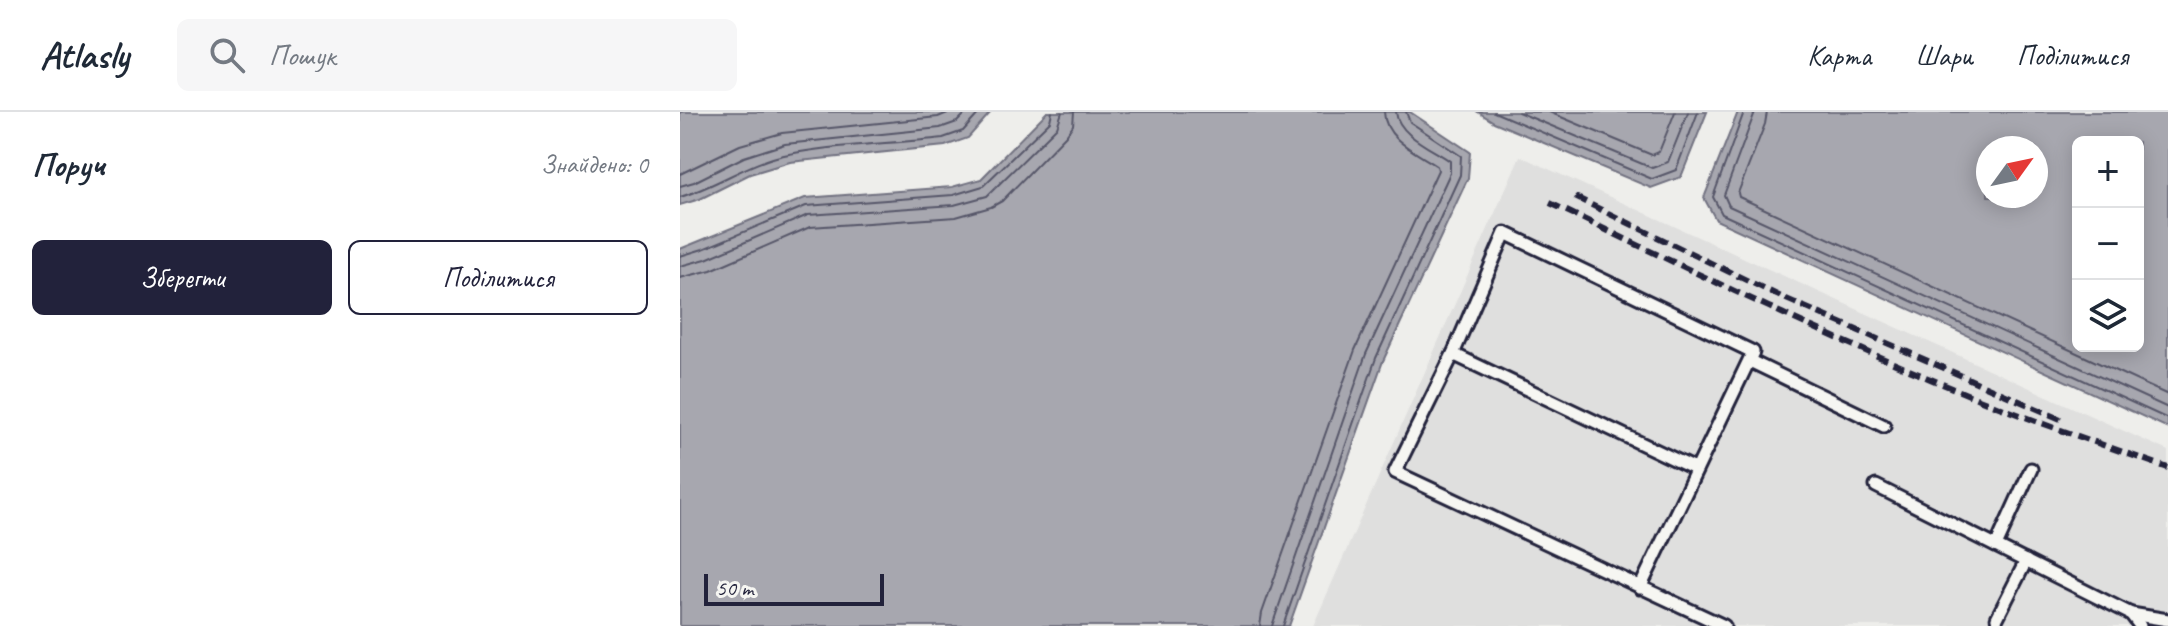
<!DOCTYPE html>
<html lang="uk">
<meta charset="utf-8">
<style>
:root{--surface:#fff;--page:#f6f6f7;--text:#1f2937;--muted:#747a83;--line:#e0e1e3;--accent:#22223b}
body{margin:0;font-family:Caveat,sans-serif;background:var(--page);color:var(--text)}
.controls{position:absolute;right:24px;top:24px;display:grid;overflow:hidden;border-radius:12px;box-shadow:0 4px 20px #0003}
.controls button{width:72px;height:72px;display:grid;place-items:center;padding:0;border:0;border-bottom:2px solid var(--line);background:var(--surface);color:var(--text);font:40px sans-serif}
.compass{position:absolute;left:1296px;top:24px;width:72px;height:72px;border-radius:50%;background:var(--surface);box-shadow:0 4px 20px #0003;rotate:57deg}
.scale{position:absolute;left:24px;bottom:20px;width:180px;box-sizing:border-box;padding-left:8px;border:4px solid #22223b;border-top:0;font-size:22px;line-height:28px;white-space:nowrap;color:#22223b;-webkit-text-stroke:6px #f6f6f2;paint-order:stroke}
.list{margin:0;padding:0;list-style:none}
h2{display:flex;justify-content:space-between;align-items:center;height:104px;margin:0;padding:0 32px;font-size:34px}
h2 small{font-size:26px;font-weight:400;color:var(--muted)}
.actions{display:flex;gap:16px;padding:24px 32px}
.actions a{flex:1;padding:18px 0;border:2px solid var(--accent);border-radius:12px;text-align:center;font-size:28px;color:var(--accent)}
.actions .main{background:var(--accent);color:#fff}
.icon{flex:none;width:44px;height:44px;fill:none;stroke:currentColor;stroke-width:2;stroke-linecap:round;stroke-linejoin:round}
.map{position:relative;flex:none;width:1488px;height:514px;overflow:hidden}
header{display:flex;align-items:center;gap:48px;box-sizing:border-box;height:112px;padding:0 40px;background:var(--surface);border-bottom:2px solid var(--line)}
header strong{font-size:38px}
nav{display:flex;gap:44px;margin-inline-start:auto;font-size:28px}
.search{width:560px;height:72px;background:var(--page);display:flex;align-items:center;gap:20px;box-sizing:border-box;padding:0 28px;border-radius:12px;color:var(--muted);font-size:30px}
main{display:flex}
aside{flex:1;background:var(--surface)}
.map>svg:first-child{display:block}
.built{fill:#dfdfde}
.water{fill:#a7a7af;stroke:#727281;stroke-width:2;fill-rule:evenodd}
.lines{fill:none;stroke-linecap:round;stroke-linejoin:round}
.shore{stroke:#575769;stroke-width:2}
.lane-casing{stroke:#22223b;stroke-width:17}
.lane{stroke:#f6f6f2;stroke-width:11}
.rail{stroke:#22223b;stroke-width:6;stroke-dasharray:12 6;stroke-linecap:butt}
</style>
<header>
<strong>Atlasly</strong>
<div class="search"><svg class="icon" aria-label="search" viewBox="0 0 24 24"><circle cx="10" cy="10" r="6"/><path d="M15 15l6 6"/></svg>Пошук</div>
<nav><a>Карта</a><a>Шари</a><a>Поділитися</a></nav>
</header>
<main>
<aside>
<h2>Поруч<small>Знайдено: 0</small></h2>
<ul class="list">
</ul>
<div class="actions"><a class="main">Зберегти</a><a>Поділитися</a></div>
</aside>
<div class="map">
<svg width="1488" height="514" viewBox="0 0 1488 514">
<rect width="100%" height="100%" fill="#eeeeeb"/>
<filter id="ink" filterUnits="userSpaceOnUse"><feTurbulence type="fractalNoise" baseFrequency=".0125" numOctaves="2"/><feDisplacementMap in="SourceGraphic" scale="16" xChannelSelector="R" yChannelSelector="G"/><feConvolveMatrix kernelMatrix="1 2 1 2 8 2 1 2 1" color-interpolation-filters="sRGB"/></filter>
<g filter="url(#ink)">
<polygon class="built" points="840,44 1488,339 1488,514 633,514"/>
<g class="water">
<polygon points="0,0 311,0 288,26 265,34 110,50 70,62 20,87 0,93"/>
<polygon points="367,0 730,0 790,40 788,66 703,249 609,514 0,514 0,137 125,86 272,75 301,67"/>
<polygon points="798,0 1027,0 1001,65 971,76 814,10"/>
<path d="M1058,0h430v316l-452,-208 -12,-22zM1458,30v204h-60v-204zM1356,36v48h-48v-48z"/>
</g>
<g class="lines">
<g class="shore">
<polyline points="814,0 972,67 996,58 1018,0"/>
<polyline points="838,0 972,56 988,50 1008,0"/>
<polyline points="869,0 972,43 979,40 995,0"/>
<polyline points="1064,0 1033,85 1042,102 1488,307"/>
<polyline points="1075,0 1044,83 1049,94 1488,296"/>
<polyline points="1087,0 1085,12 1058,81 1059,85 1488,283"/>
<polyline points="0,62 60,33 102,21 258,5 270,0"/>
<polyline points="0,74 14,70 64,45 105,32 260,16 277,10 287,0"/>
<path d="M0,85c38,-11 70,-36 109,-43 50,-10 103,-10 154,-16l20,-7 17,-19"/>
<polyline points="0,144 23,137 126,94 273,83 303,74 370,9 372,0"/>
<polyline points="0,154 26,147 128,103 274,93 307,84 377,15 382,0"/>
<polyline points="0,166 31,158 130,115 276,105 311,95 322,89 386,23 393,13 394,0"/>
<path d="M580,514l2,-13 93,-263 83,-180 -1,-4c-21,-14 -52,-26 -53,-54"/>
<path d="M592,514l94,-272 84,-181v-12c-17,-12 -52,-26 -54,-49"/>
<polyline points="603,514 696,246 780,63 781,44 730,10 726,0"/>
</g>
<defs>
<g id="lane">
<polyline points="773,242 1015,357"/>
<polyline points="1070,249 1204,314"/>
<polyline points="1196,374 1451,502 1460,514"/>
<polyline points="1316,434 1351,357"/>
<polyline points="960,476 1073,240 825,121 773,242 715,360 1044,514"/>
<polyline points="1451,502 1488,508"/>
<polyline points="1317,506 1346,449"/>
</g>
</defs>
<use href="#lane" class="lane-casing"/>
<use href="#lane" class="lane"/>
<g class="rail">
<polyline points="895,85 1097,183 1383,308"/>
<path d="M870,91c138,66 277,134 419,192 66,27 132,49 199,73"/>
</g>
</g>
</g>
</svg>
<div class="controls">
<button>+</button>
<button>−</button>
<button><svg class="icon" aria-label="layers" viewBox="0 0 24 24"><path d="M12 4l9 5-9 5-9-5zM3 14l9 5 9-5"/></svg></button>
</div>
<svg class="compass" viewBox="-18 -18 36 36"><path d="M0-13l5 13h-10z" fill="#e53935"/><path d="M0 13l5-13h-10z" fill="#747a83"/></svg>
<div class="scale">50 m</div>
</div>
</main>
